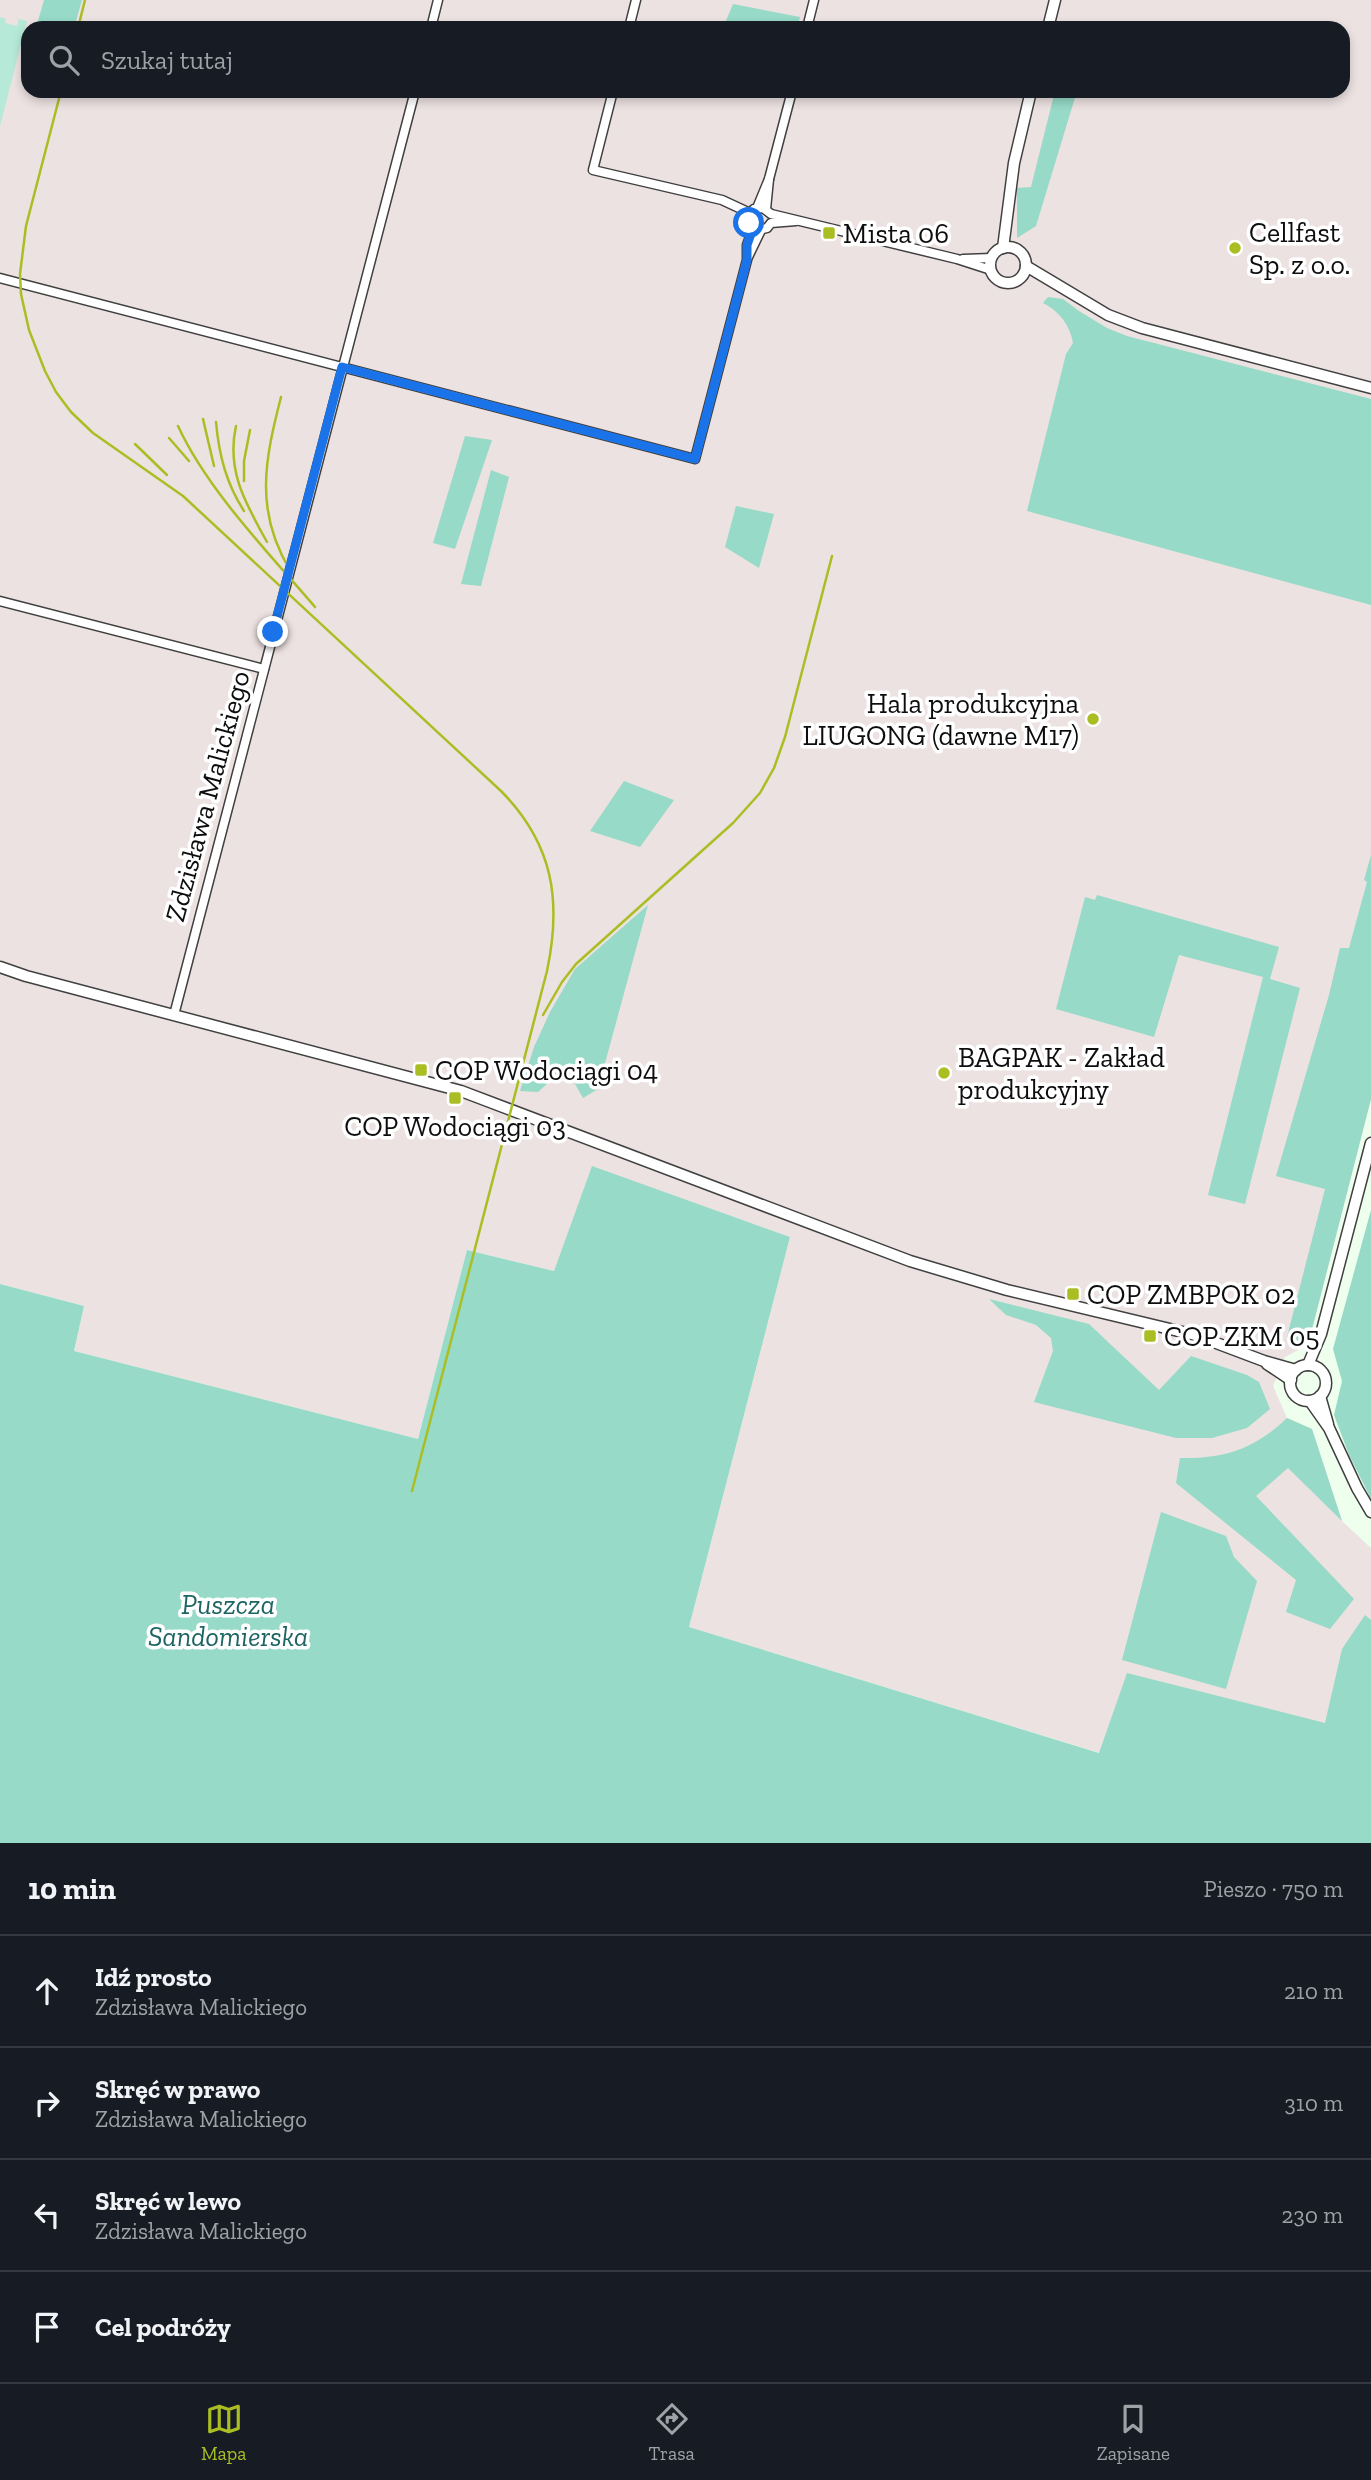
<!DOCTYPE html>
<html lang="pl">
<meta charset="utf-8">
<style>
:root{--surface:#171b24;--page:#242831;--text:#f1f3f6;--muted:#9ea1a6;--line:#363941;--accent:#aabe24}
body{margin:0;font-family:"Zilla Slab",serif;background:var(--page);color:var(--text)}
.stop{position:absolute;width:21px;height:21px;margin:-16px;border:5px solid #1a73e8;border-radius:50%;background:#fff}
.stop.end{background:#1a73e8;border-color:#fff;box-shadow:0 2px 7px #0008}
.list{margin:0;padding:0;list-style:none}
h2{display:flex;justify-content:space-between;align-items:center;height:91px;margin:0;padding:0 28px;font-size:30px}
h2 small{font-size:23px;font-weight:400;color:var(--muted)}
.list li{display:grid;grid-template-columns:46px 1fr auto;gap:21px;align-items:center;box-sizing:border-box;height:112px;padding:0 28px;border-top:2px solid var(--line)}
.list b{display:block;font-size:26px;white-space:nowrap}
.list p{margin:0;font-size:23px;white-space:nowrap;color:var(--muted)}
.list em{font-size:23px;font-style:normal;color:var(--muted)}
.icon{flex:none;width:38px;height:38px;fill:none;stroke:currentColor;stroke-width:2;stroke-linecap:round;stroke-linejoin:round}
.map{position:relative;flex:none;width:1371px;height:1843px;overflow:hidden}
.search{position:absolute;background:var(--surface);box-shadow:0 4px 10px #0003;left:21px;right:21px;top:21px;height:77px;display:flex;align-items:center;gap:18px;box-sizing:border-box;padding:0 24px;border-radius:21px;color:var(--muted);font-size:26px}
.sheet{height:539px;background:var(--surface)}
nav{display:flex;justify-content:space-around;align-items:center;box-sizing:border-box;height:98px;border-top:2px solid var(--line);background:var(--surface);font-size:19px;color:var(--muted)}
nav a{display:grid;justify-items:center;gap:4px}
nav .on{color:var(--accent)}
.map>svg:first-child{display:block}
.industrial{fill:#ece2e1;fill-rule:evenodd}
.green{fill:#b7e9d8}
.forest{fill:#96dac7}
.lines{fill:none;stroke-linecap:round;stroke-linejoin:round}
.minor-casing{stroke:#404040;stroke-width:11}
.tertiary-casing{stroke:#404040;stroke-width:13}
.minor{stroke:#fff;stroke-width:8}
.tertiary{stroke:#fff;stroke-width:10}
.rail{stroke:#aabe24;stroke-width:2.5}
.route{stroke:#1a73e8;stroke-width:9}
.poi-dot{fill:#aabe24;stroke:#fff;stroke-width:2.5}
.labels{text-anchor:middle;stroke-width:7;stroke-linejoin:round;paint-order:stroke}
.poi-label{font-size:28px;fill:#0d0d0d;stroke:#fff;text-anchor:start}
.street-label{font-size:28px;fill:#0d0d0d;stroke:#fff}
.park-label{font-size:28px;font-style:italic;fill:#1d6563;stroke:#fff}
</style>
<div class="map">
<svg width="1371" height="1843" viewBox="0 0 1371 1843">
<rect width="100%" height="100%" fill="#eeffed"/>
<path class="industrial" d="M0,0h1371v1099l-63,246 -23,12 -12,29 14,32 25,11 30,92 29,27v207l-271,-2 -411,-126 101,-390 -198,-70 -38,104 -87,-21 -49,189 -344,-88 10,-45 -84,-22zM28,28h1315v63h-1315z"/>
<polygon class="green" points="0,17 6,19 5,23 17,26 19,20 15,18 27,21 0,126"/>
<g class="forest">
<polygon points="44,0 82,0 74,28 36,28"/>
<polygon points="733,4 800,17 797,28 723,28"/>
<polygon points="1055,91 1077,91 1036,226 1017,238 1017,188 1031,187"/>
<path d="M1048,297l15,2 16,12 28,17 20,8 244,63v206l-344,-94 39,-157 7,-11c-3,-18 -14,-32 -30,-40z"/>
<polygon points="465,436 492,440 455,549 433,543"/>
<polygon points="491,470 509,477 481,586 461,584"/>
<polygon points="736,506 774,514 759,568 725,547"/>
<polygon points="624,781 674,800 640,847 590,831"/>
<polygon points="1371,855 1371,1099 1308,1345 1287,1337 1325,1189 1276,1176 1329,995 1340,948 1349,948 1367,882 1364,880"/>
<polygon points="1097,895 1279,947 1270,979 1300,988 1245,1204 1208,1195 1263,977 1179,955 1154,1037 1056,1009 1085,897 1095,900"/>
<polygon points="648,905 598,1089 583,1098 575,1084 562,1070 538,1092 520,1091 534,1047 550,1012 575,969"/>
<polygon points="592,1166 790,1237 689,1627 1099,1753 1127,1673 1325,1723 1342,1649 1365,1615 1371,1620 1371,1843 0,1843 0,1284 84,1306 74,1351 418,1439 467,1250 554,1271"/>
<polygon points="1371,1210 1371,1499 1349,1455 1334,1415 1342,1381 1333,1349"/>
<polygon points="989,1299 1089,1324 1159,1390 1191,1356 1247,1375 1259,1382 1270,1409 1247,1428 1212,1438 1176,1438 1034,1402 1053,1351 1051,1338 1036,1325 1006,1315"/>
<path d="M1287,1418l25,11 30,92 -54,-53 -32,28 98,103 -24,30 -44,-17 10,-32 -120,-97 4,-25c44,1 75,-9 107,-40z"/>
<polygon points="1161,1512 1226,1536 1234,1557 1257,1581 1226,1689 1122,1660"/>
</g>
<g class="lines">
<defs>
<g id="minor">
<polyline points="431,28 438,0"/>
<polyline points="629,28 636,0"/>
<polyline points="807,28 814,0"/>
<polyline points="613,91 593,170 722,200 750,213"/>
<polyline points="757,208 769,179 792,91"/>
<polyline points="766,209 769,179"/>
<polyline points="750,213 754,209 763,208 771,214 957,259 991,270"/>
<polyline points="750,213 749,223 758,230 767,228 771,223 796,221"/>
<polyline points="748,257 761,230"/>
<polyline points="963,259 992,258"/>
<polyline points="0,278 695,459 747,260 747,245 753,228"/>
<polyline points="0,601 264,669"/>
<polyline points="174,1015 415,91"/>
</g>
<g id="tertiary">
<polyline points="1048,28 1055,0"/>
<circle cx="1008" cy="265" r="18"/>
<polyline points="1003,248 1014,163 1031,91"/>
<polyline points="1026,266 1108,315 1142,328 1371,388"/>
<polyline points="0,967 26,976 461,1091 910,1261 1007,1290 1195,1335 1264,1361 1296,1370"/>
<polyline points="1267,1364 1291,1380"/>
<polyline points="1308,1365 1321,1334 1371,1143"/>
<circle cx="1308" cy="1383" r="18"/>
<polyline points="1320,1396 1328,1424"/>
<polyline points="1310,1401 1329,1428 1357,1488 1371,1512"/>
</g>
</defs>
<use href="#minor" class="minor-casing"/>
<use href="#tertiary" class="tertiary-casing"/>
<use href="#minor" class="minor"/>
<use href="#tertiary" class="tertiary"/>
<g class="rail">
<polyline points="78,28 85,0"/>
<path d="M61,91l-35,135 -6,48 1,20 8,36 16,41 11,21 15,20 22,21 90,63 318,295c52,53 61,109 46,180l-135,520"/>
<path d="M281,397c-16,62 -27,114 9,173"/>
<polyline points="203,419 214,466"/>
<path d="M216,422c3,33 10,61 28,89"/>
<path d="M178,426c30,65 91,127 137,181"/>
<path d="M236,426c-10,45 10,78 31,116"/>
<polyline points="169,438 189,461"/>
<polyline points="135,444 167,475"/>
<polyline points="244,481 244,461 250,430"/>
<polyline points="543,1015 562,982 576,964 733,823 760,793 774,768 785,737 832,556"/>
</g>
</g>
<g class="lines">
<polyline class="route" points="273,632 342,367 695,459 747,260 747,245 753,228 749,223"/>
</g>
<g class="poi-dot">
<rect x="822" y="226" width="14" height="14" rx="3.5"/>
<circle cx="1235" cy="248" r="7"/>
<circle cx="1093" cy="719" r="7"/>
<rect x="414" y="1063" width="14" height="14" rx="3.5"/>
<circle cx="944" cy="1073" r="7"/>
<rect x="448" y="1091" width="14" height="14" rx="3.5"/>
<rect x="1066" y="1287" width="14" height="14" rx="3.5"/>
<rect x="1143" y="1329" width="14" height="14" rx="3.5"/>
</g>
<g class="labels">
<g class="poi-label">
<text x="1249" y="242">Cellfast<tspan x="1249" dy="32">Sp. z o.o.</tspan></text>
<text x="843" y="243">Mista 06</text>
<text x="1079" y="713" text-anchor="end">Hala produkcyjna<tspan x="1079" dy="32">LIUGONG (dawne M17)</tspan></text>
<text x="958" y="1067">BAGPAK - Zakład<tspan x="958" dy="32">produkcyjny</tspan></text>
<text x="435" y="1080">COP Wodociągi 04</text>
<text x="455" y="1136" text-anchor="middle">COP Wodociągi 03</text>
<text x="1087" y="1304">COP ZMBPOK 02</text>
<text x="1164" y="1346">COP ZKM 05</text>
</g>
<g class="street-label">
<text transform="translate(207 796) rotate(-75)" y="10">Zdzisława Malickiego</text>
</g>
<g class="park-label">
<text x="228" y="1614">Puszcza<tspan x="228" dy="32">Sandomierska</tspan></text>
</g>
</g>
</svg>
<div class="stop" style="left:749px;top:223px"></div>
<div class="stop end" style="left:273px;top:632px"></div>
<div class="search"><svg class="icon" aria-label="search" viewBox="0 0 24 24"><circle cx="10" cy="10" r="6"/><path d="M15 15l6 6"/></svg>Szukaj tutaj</div>
</div>
<section class="sheet">
<h2>10 min<small>Pieszo · 750 m</small></h2>
<ul class="list">
<li><svg class="icon" aria-label="ahead" viewBox="0 0 24 24"><path d="M12 20V5M6 11l6-6 6 6"/></svg><div><b>Idź prosto</b><p>Zdzisława Malickiego</p></div><em>210 m</em></li>
<li><svg class="icon" aria-label="right" viewBox="0 0 24 24"><path d="M7 20v-9h11M14 6l5 5-5 5"/></svg><div><b>Skręć w prawo</b><p>Zdzisława Malickiego</p></div><em>310 m</em></li>
<li><svg class="icon" aria-label="left" viewBox="0 0 24 24"><path d="M17 20v-9H6M10 6l-5 5 5 5"/></svg><div><b>Skręć w lewo</b><p>Zdzisława Malickiego</p></div><em>230 m</em></li>
<li><svg class="icon" aria-label="arrive" viewBox="0 0 24 24"><path d="M6 21V4h12l-3 4 3 4H6"/></svg><div><b>Cel podróży</b></div></li>
</ul>
</section>
<nav>
<a class="on"><svg class="icon" aria-label="map" viewBox="0 0 24 24"><path d="M3 6l6-2 6 2 6-2v14l-6 2-6-2-6 2zM9 4v14M15 6v14"/></svg>Mapa</a>
<a><svg class="icon" aria-label="directions" viewBox="0 0 24 24"><path d="M12 3l9 9-9 9-9-9zM9 14v-3h6M13 9l2 2-2 2"/></svg>Trasa</a>
<a><svg class="icon" aria-label="saved" viewBox="0 0 24 24"><path d="M7 4h10v16l-5-4-5 4z"/></svg>Zapisane</a>
</nav>
